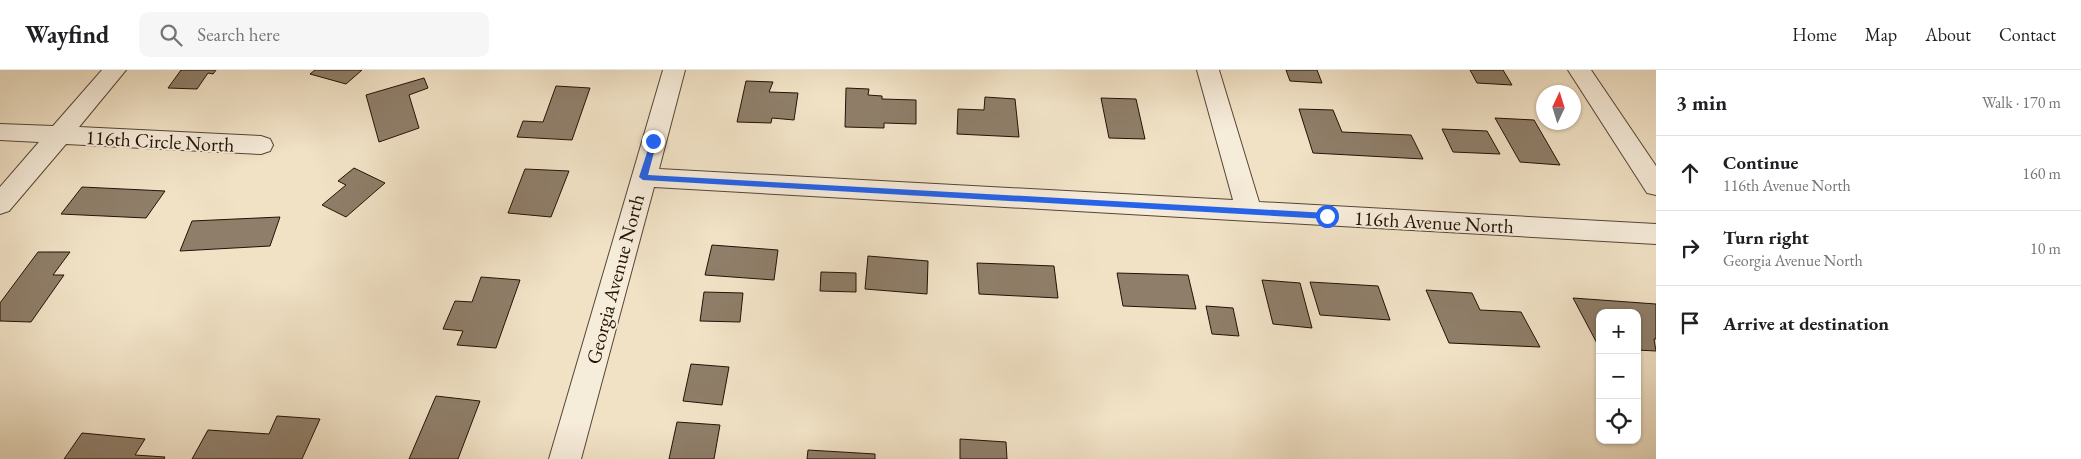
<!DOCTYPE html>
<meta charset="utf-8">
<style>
:root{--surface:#fff;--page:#f6f6f6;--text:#202124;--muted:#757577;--line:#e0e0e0}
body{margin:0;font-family:"EB Garamond",serif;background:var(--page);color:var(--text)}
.controls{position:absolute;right:15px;bottom:15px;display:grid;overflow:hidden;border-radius:10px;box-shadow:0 1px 4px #0004}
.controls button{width:45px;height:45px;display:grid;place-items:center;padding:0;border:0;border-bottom:1px solid var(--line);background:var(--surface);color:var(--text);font:25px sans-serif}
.compass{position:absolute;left:1536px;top:15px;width:45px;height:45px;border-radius:50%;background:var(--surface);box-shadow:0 1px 4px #0004;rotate:4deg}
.stop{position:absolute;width:15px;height:15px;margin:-11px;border:4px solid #2563eb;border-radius:50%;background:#fff}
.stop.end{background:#2563eb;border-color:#fff;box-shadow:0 1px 5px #0008}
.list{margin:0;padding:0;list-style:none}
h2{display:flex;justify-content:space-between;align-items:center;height:65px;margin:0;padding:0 20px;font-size:21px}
h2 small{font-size:16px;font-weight:400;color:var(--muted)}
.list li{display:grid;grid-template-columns:32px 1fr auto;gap:15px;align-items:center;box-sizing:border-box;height:75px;padding:0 20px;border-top:1px solid var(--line)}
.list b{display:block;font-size:19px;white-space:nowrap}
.list p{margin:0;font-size:16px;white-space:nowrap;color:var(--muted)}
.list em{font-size:16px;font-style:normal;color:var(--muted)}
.icon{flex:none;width:28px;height:28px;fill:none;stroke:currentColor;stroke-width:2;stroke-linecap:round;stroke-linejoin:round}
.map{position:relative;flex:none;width:1656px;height:389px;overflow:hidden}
header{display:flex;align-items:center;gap:30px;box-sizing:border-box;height:70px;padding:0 25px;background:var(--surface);border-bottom:1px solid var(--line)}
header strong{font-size:24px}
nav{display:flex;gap:28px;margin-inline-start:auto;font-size:18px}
.search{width:350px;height:45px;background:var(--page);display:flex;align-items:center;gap:12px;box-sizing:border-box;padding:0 18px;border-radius:10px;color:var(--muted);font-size:19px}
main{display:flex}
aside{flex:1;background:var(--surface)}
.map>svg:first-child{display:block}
.building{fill:#8f7e69;stroke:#241105}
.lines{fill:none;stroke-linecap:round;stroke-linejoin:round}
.minor-casing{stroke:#574535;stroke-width:2}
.minor{fill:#f6ecda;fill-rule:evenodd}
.route{fill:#2563eb}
.labels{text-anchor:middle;stroke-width:4;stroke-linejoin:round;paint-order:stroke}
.street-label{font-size:20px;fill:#241105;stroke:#f6ecda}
</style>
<header>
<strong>Wayfind</strong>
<div class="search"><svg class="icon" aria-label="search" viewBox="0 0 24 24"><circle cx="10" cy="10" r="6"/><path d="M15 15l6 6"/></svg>Search here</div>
<nav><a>Home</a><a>Map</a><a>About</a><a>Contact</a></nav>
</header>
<main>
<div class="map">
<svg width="1656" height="389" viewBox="0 0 1656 389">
<rect width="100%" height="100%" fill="#f1e2c6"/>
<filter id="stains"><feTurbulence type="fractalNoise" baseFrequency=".004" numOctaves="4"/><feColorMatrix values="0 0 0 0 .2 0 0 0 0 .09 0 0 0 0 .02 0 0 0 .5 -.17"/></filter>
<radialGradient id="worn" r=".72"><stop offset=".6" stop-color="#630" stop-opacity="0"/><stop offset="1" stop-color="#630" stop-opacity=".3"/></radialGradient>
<g class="building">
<polygon points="181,0 216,0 213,4 208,3 197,19 168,18"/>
<polygon points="315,0 362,0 346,14 310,4"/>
<polygon points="1286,0 1317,0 1322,13 1290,11"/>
<polygon points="1470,0 1503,0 1512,15 1477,13"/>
<polygon points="424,8 428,18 409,25 419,58 379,72 366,25"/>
<polygon points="746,11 773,12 769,22 798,23 794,50 772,48 771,53 737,52"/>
<polygon points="556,16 590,18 572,70 517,67 523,51 543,52"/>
<polygon points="846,18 869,19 868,25 882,26 882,29 916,30 916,54 884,53 884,58 845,57"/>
<polygon points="985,27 1015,29 1019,67 957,64 958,39 984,40"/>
<polygon points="1101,28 1136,29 1145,69 1109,68"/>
<polygon points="1299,39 1333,40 1342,62 1411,65 1423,89 1313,83"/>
<polygon points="1495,48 1534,50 1560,95 1520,92"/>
<polygon points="1442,59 1487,61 1500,84 1453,82"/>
<polygon points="354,98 385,113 346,147 322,135 346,115 338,111"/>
<polygon points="525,99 569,101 551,147 508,143"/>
<polygon points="82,117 165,121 146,148 61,144"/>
<polygon points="280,147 270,176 180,181 192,151"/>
<polygon points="712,175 778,180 774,210 705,205"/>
<polygon points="38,182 70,182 53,205 64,205 31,252 0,251 0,233"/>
<polygon points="868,186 928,191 927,224 865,219"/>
<polygon points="977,193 1054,196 1058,228 979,224"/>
<polygon points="821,202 856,203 856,222 820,221"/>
<polygon points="1117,203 1188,205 1196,239 1123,236"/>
<polygon points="481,207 520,210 496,278 457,275 463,261 443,259 455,231 472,232"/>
<polygon points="1262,210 1300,213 1312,258 1273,254"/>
<polygon points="1310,212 1378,216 1390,250 1320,245"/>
<polygon points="1426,220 1472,223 1480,240 1521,242 1540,277 1449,273"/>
<polygon points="704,222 743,223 740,252 700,251"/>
<polygon points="1573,228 1656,234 1656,269 1654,269 1656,281 1637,280 1637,243 1600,243 1599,277"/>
<polygon points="1206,236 1233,238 1239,266 1212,264"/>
<polygon points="691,294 729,297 722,335 683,331"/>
<polygon points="436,326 480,331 458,389 409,389"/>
<polygon points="277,346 320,349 302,389 192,389 208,360 269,364"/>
<polygon points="677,352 720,355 714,389 669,389"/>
<polygon points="82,363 145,369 135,385 165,387 164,389 64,389"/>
<polygon points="960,369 1006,372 1007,389 960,389"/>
<polygon points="808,380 875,384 875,389 807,389"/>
</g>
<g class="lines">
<defs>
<g id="minor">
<polygon points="102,0 126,0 79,57 261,66 270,69 273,75 270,81 261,84 66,74 9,141 0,144 0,117 39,72 0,70 0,54 53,56"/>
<polygon points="663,0 685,0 659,99 1233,130 1197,0 1219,0 1259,132 1656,154 1656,174 654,117 581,389 549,389"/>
<polygon points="1568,0 1591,0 1656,96 1656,125 1647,123"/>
</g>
</defs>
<use href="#minor" class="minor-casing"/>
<use href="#minor" class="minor"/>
</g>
<polygon class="route" points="651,70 657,71 648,105 1327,143 1331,146 1327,149 643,110 639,107"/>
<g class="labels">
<g class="street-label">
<text transform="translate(160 71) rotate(3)" y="7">116th Circle North</text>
<text transform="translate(1434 152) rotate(3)" y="7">116th Avenue North</text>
<text transform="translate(615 209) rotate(-75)" y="7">Georgia Avenue North</text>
</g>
</g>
<rect width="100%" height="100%" filter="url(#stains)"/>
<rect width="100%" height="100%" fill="url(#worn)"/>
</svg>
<div class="controls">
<button>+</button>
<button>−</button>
<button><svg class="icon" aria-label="locate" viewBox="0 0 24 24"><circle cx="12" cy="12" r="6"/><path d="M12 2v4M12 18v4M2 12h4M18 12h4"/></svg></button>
</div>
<svg class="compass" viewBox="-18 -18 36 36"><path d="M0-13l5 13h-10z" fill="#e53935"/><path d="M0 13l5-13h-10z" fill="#757577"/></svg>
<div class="stop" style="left:1327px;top:146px"></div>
<div class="stop end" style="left:653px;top:71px"></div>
</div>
<aside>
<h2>3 min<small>Walk · 170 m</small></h2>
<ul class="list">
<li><svg class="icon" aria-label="ahead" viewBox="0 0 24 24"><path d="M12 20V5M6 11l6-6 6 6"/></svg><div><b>Continue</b><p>116th Avenue North</p></div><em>160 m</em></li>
<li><svg class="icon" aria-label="right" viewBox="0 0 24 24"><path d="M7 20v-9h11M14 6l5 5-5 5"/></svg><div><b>Turn right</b><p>Georgia Avenue North</p></div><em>10 m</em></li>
<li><svg class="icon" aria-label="arrive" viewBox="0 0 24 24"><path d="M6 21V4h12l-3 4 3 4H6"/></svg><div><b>Arrive at destination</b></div></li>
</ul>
</aside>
</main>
